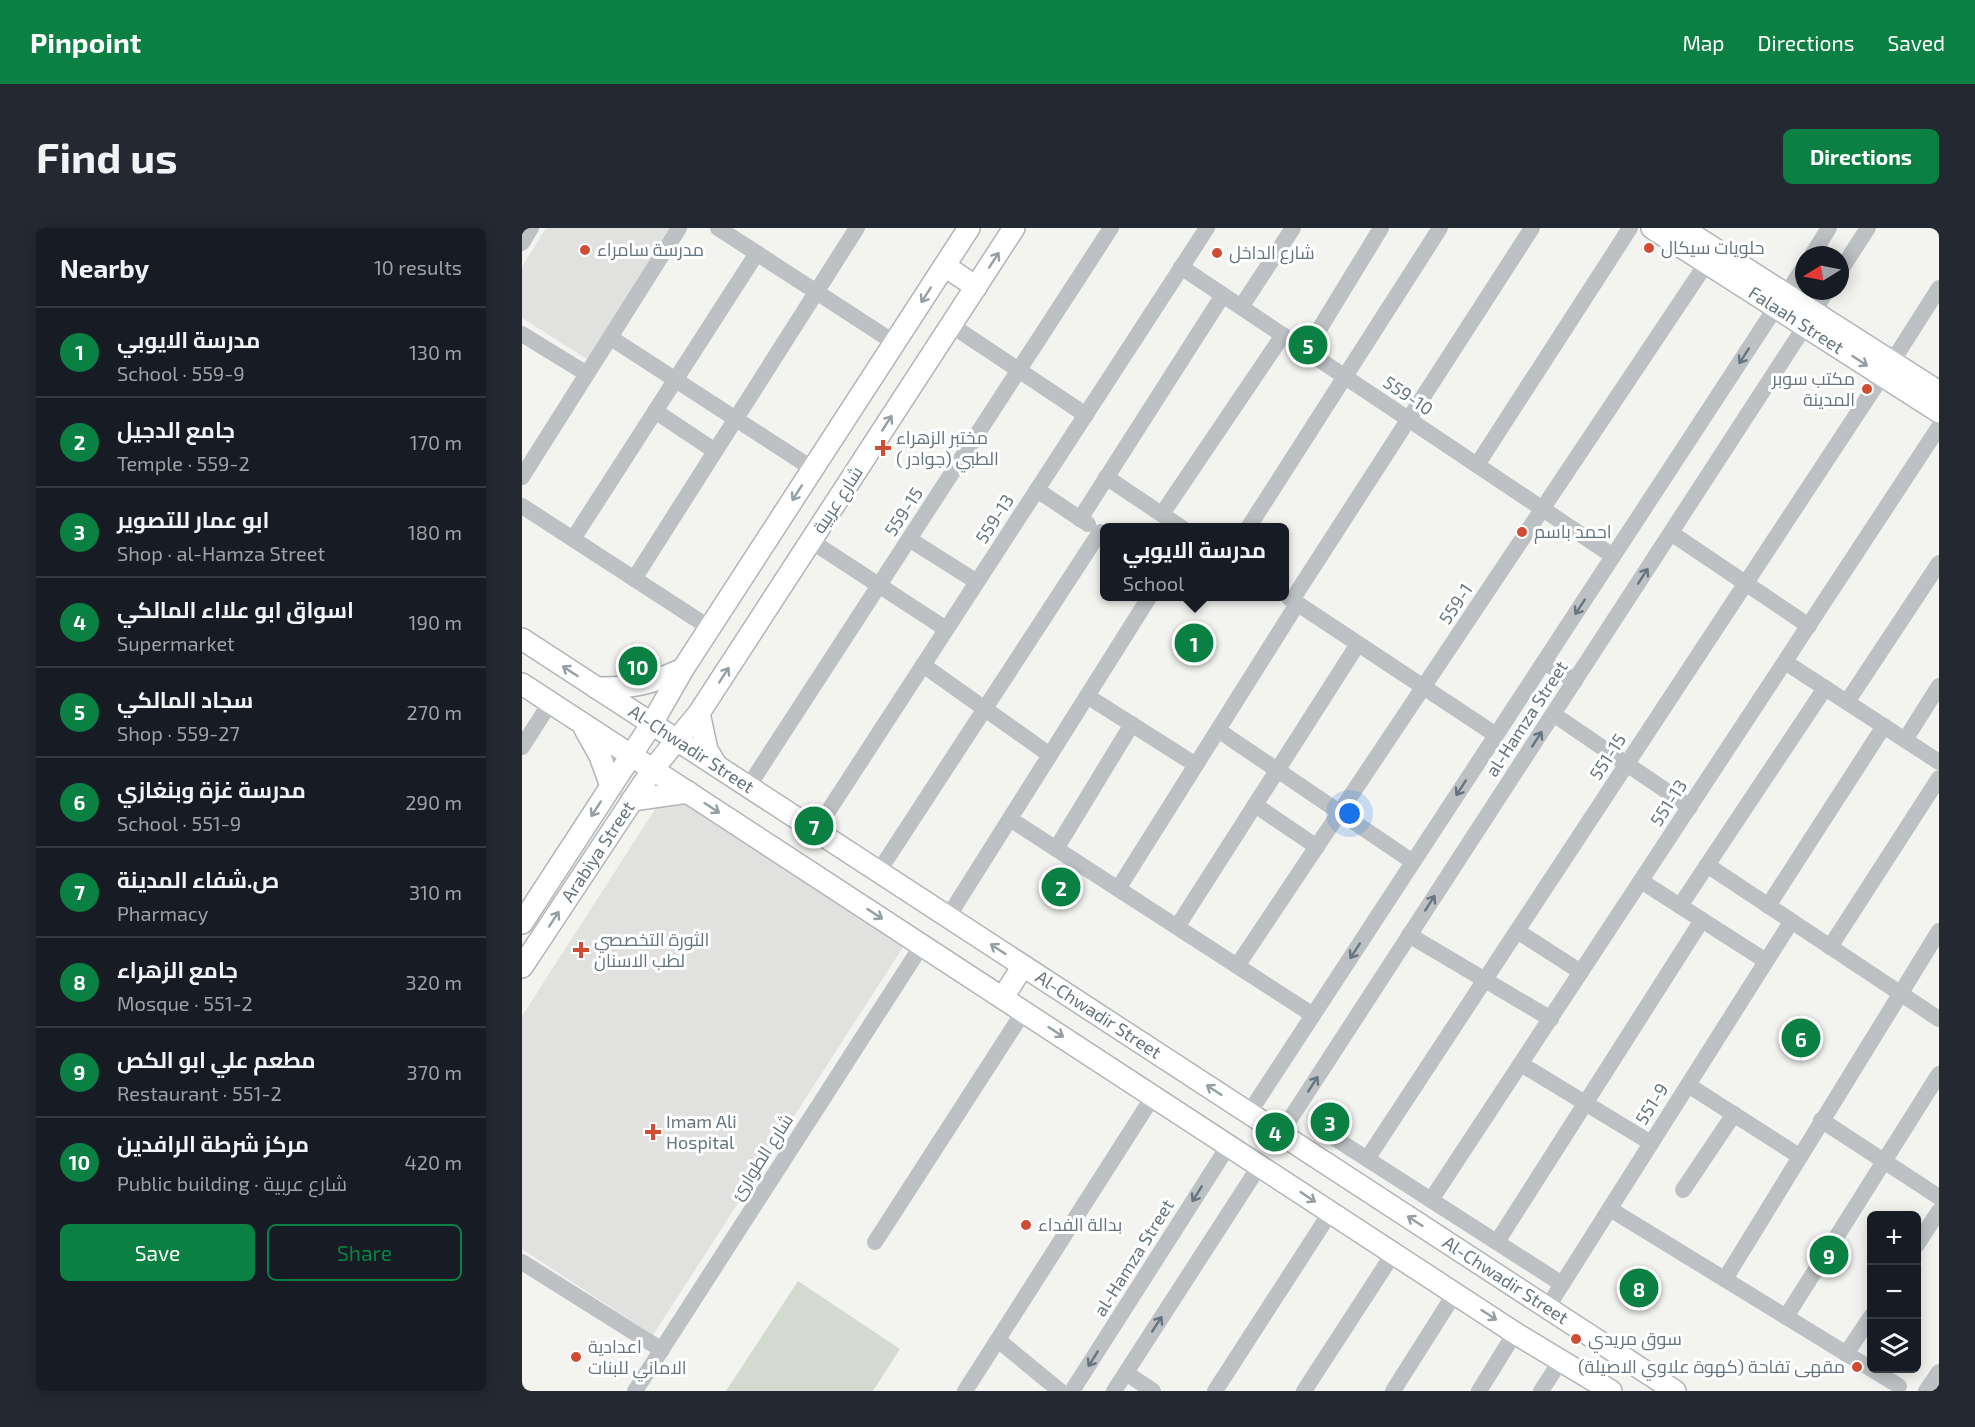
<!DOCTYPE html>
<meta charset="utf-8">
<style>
:root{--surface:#171b24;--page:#242831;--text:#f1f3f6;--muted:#9ea1a6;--line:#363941;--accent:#0b8043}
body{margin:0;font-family:"Exo 2",Cairo,sans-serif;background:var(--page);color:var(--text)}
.controls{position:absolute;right:18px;bottom:18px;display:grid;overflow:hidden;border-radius:9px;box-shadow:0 3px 15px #0003}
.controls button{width:54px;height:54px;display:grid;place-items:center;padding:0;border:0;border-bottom:2px solid var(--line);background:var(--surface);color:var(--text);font:30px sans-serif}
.compass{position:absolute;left:1273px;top:18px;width:54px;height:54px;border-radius:50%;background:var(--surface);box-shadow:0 3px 15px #0003;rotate:260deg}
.you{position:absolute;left:828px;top:586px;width:21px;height:21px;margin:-15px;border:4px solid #fff;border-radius:50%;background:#1a73e8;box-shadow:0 0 0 9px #1a73e833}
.badge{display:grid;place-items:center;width:39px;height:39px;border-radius:50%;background:var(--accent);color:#fff;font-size:20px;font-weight:700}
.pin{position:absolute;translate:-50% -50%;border:3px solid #fff;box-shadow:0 2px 6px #0006}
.popup{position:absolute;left:578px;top:295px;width:189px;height:78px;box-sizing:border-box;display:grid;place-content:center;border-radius:9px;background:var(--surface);filter:drop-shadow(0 2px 4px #0005);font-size:20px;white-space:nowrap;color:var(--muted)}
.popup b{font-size:22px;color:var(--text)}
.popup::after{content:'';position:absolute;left:50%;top:100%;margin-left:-12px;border:12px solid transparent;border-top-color:var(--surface)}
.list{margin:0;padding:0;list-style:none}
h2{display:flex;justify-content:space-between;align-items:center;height:78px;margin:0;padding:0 24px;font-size:26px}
h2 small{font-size:20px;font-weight:400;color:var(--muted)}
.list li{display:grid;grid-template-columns:39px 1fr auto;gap:18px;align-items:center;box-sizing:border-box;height:90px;padding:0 24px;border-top:2px solid var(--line)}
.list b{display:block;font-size:22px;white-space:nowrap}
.list p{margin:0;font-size:20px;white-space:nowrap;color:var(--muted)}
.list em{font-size:20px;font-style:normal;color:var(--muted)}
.actions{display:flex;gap:12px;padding:18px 24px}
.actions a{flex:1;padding:14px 0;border:2px solid var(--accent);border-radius:9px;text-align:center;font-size:21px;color:var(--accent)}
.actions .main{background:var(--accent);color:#fff}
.icon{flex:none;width:33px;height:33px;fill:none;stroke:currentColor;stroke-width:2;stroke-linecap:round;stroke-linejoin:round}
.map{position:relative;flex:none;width:1417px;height:1163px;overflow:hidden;border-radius:9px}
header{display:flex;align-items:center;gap:36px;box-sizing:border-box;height:84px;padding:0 30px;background:var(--accent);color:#fff}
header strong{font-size:28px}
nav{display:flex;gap:33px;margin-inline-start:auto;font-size:21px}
.intro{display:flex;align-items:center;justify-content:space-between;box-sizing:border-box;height:144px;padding:0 36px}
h1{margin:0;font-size:42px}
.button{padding:15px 27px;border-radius:9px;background:var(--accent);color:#fff;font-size:21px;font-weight:700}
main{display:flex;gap:36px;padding:0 36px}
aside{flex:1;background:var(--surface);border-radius:9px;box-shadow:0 3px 15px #0003}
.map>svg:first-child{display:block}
.built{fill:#e1e2e0}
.green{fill:#d5dad1}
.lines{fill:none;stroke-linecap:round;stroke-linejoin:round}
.major-casing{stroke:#b1b5b8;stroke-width:24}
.minor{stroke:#bdc1c4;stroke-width:16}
.major{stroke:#fff;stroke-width:21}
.oneway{stroke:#939ea5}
.oneway2{stroke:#65747e}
.poi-dot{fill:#d04d33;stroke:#fff;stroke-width:2}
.labels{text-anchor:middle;stroke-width:6;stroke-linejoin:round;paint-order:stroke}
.poi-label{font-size:18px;fill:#65747e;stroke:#fff;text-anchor:start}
.street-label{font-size:18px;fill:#65747e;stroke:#fff}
</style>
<header>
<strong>Pinpoint</strong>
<nav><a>Map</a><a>Directions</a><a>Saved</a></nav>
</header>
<div class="intro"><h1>Find us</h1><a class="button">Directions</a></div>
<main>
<aside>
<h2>Nearby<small>10 results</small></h2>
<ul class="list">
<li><span class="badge">1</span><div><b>مدرسة الايوبي</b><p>School · 559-9</p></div><em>130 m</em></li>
<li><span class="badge">2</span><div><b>جامع الدجيل</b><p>Temple · 559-2</p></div><em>170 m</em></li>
<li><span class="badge">3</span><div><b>ابو عمار للتصوير</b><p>Shop · al-Hamza Street</p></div><em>180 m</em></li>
<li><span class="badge">4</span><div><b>اسواق ابو علااء المالكي</b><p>Supermarket</p></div><em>190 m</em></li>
<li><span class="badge">5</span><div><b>سجاد المالكي</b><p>Shop · 559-27</p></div><em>270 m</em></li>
<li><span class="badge">6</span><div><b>مدرسة غزة وبنغازي</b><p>School · 551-9</p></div><em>290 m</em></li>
<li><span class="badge">7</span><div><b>ص.شفاء المدينة</b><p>Pharmacy</p></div><em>310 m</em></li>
<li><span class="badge">8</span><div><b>جامع الزهراء</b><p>Mosque · 551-2</p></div><em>320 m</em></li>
<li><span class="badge">9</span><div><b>مطعم علي ابو الكص</b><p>Restaurant · 551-2</p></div><em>370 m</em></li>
<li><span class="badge">10</span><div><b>مركز شرطة الرافدين</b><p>Public building · شارع عربية</p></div><em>420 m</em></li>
</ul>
<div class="actions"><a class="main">Save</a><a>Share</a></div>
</aside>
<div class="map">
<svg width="1417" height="1163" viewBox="0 0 1417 1163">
<rect width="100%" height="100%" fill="#f3f3f0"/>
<g class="built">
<polygon points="24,0 147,0 65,131 0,90 0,39"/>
<polygon points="161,571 383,716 131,1107 0,1021 0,788 137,575"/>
</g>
<polygon class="green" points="276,1053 378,1121 351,1163 204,1163"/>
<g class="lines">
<defs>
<g id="major">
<path id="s1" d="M1130,0l287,184"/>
<polyline points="1160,0 1417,164"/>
<polyline points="423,38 454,59"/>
<path id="s2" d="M0,411l1153,752"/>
<polyline points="0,456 993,1105 1089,1163"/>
<path d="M75,460c37,0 53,-4 86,-19"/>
<polyline points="177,485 185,522 194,537"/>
<polyline points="63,501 78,528 89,558"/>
<polyline points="110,572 166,564"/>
<polyline points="0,695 129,497 161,441 447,0"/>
<path id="s3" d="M0,739l131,-198 46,-56 315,-485"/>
<polyline points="481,769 501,738"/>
</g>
</defs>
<use href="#major" class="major-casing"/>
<g class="minor">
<polyline points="196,0 373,115"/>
<polyline points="0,15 9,0"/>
<polyline points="1290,27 1307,0"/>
<polyline points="659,39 1091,328"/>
<polyline points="1318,43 1346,0"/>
<polyline points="1263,68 1282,39"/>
<polyline points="719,79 771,0"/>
<polyline points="1290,85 1305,63"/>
<polyline points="429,97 564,187"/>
<polyline points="0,106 65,146"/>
<polyline points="89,110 291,241"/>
<polyline points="784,123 859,0"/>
<polyline points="1370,134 1417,60"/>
<polyline points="133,183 193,223"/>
<polyline points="955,237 1108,0"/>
<polyline points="0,249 157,0"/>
<polyline points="584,249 660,300"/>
<polyline points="515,262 566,296"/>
<polyline points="0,278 188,400"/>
<polyline points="640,286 761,107"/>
<polyline points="558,291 701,67"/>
<polyline points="726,300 918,0"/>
<polyline points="1149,305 1287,398"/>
<polyline points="51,311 235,25"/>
<polyline points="387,311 455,354"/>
<polyline points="289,313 424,401"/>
<polyline points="112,351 335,0"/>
<polyline points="767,370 974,507"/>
<polyline points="770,372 1010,0"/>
<polyline points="1022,434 1053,453"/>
<polyline points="1263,434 1417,534"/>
<polyline points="401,437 528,527"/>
<polyline points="565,468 674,537"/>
<polyline points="1325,474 1417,335"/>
<polyline points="1031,486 1168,579"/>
<polyline points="696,502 891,634"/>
<polyline points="1383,512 1417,458"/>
<polyline points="0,519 28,475"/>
<polyline points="226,559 589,0"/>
<polyline points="733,577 795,619"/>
<polyline points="488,591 791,787"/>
<polyline points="294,602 685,0"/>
<polyline points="534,621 610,496"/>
<polyline points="1185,637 1417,791"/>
<polyline points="357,643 578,304"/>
<polyline points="1119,653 1244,733"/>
<polyline points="596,661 775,376"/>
<polyline points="1158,678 1303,460"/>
<polyline points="1246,678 1362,498"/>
<polyline points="426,689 628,368"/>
<polyline points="655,699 836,416"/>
<polyline points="995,703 1059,744"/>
<polyline points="887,707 1029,791"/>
<polyline points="1308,719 1417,550"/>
<polyline points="715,738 1184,36"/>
<polyline points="999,836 1129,915"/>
<polyline points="1166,857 1277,928"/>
<polyline points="727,885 1254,79"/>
<polyline points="1299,892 1417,969"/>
<polyline points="800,902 1040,1056"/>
<polyline points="759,905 1283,98"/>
<polyline points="845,931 1360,148"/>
<polyline points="1161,962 1212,886"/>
<polyline points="909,972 1417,199"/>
<polyline points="1088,981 1377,1158"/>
<polyline points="353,1014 502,783"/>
<polyline points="975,1014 1180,692"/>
<polyline points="1394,1018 1417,983"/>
<polyline points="0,1034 140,1122"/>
<polyline points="1203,1051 1417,703"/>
<polyline points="1025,1080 1269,694"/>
<polyline points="1264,1089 1417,846"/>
<polyline points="476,1112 538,1163"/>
<polyline points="1324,1126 1350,1087"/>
<polyline points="604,1145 631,1163"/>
<polyline points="113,1163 400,717"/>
<polyline points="443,1163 632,867"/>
<polyline points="550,1163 707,917"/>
<polyline points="592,1163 738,937"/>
<polyline points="693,1163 808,985"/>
<polyline points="782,1163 871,1026"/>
<polyline points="871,1163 933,1065"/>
<polyline points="957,1163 993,1105"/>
<polyline points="1019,1163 1039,1132"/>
<polyline points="1404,1163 1417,1144"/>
</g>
<use href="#major" class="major"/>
</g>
<defs><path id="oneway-shaft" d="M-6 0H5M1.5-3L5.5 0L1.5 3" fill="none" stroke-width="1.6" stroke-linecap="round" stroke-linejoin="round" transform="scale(1.5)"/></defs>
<g class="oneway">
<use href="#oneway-shaft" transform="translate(472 32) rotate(-57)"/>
<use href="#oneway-shaft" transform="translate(404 67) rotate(123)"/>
<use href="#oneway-shaft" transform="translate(1338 133) rotate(33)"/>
<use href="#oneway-shaft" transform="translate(365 195) rotate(-57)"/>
<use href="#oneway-shaft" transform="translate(275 265) rotate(123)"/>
<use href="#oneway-shaft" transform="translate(48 443) rotate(-147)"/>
<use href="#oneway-shaft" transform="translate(202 447) rotate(-57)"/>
<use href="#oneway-shaft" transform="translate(190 580) rotate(33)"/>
<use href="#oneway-shaft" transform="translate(74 581) rotate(123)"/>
<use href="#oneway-shaft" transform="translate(353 686) rotate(33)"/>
<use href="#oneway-shaft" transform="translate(32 691) rotate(-57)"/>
<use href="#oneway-shaft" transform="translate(476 721) rotate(-147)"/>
<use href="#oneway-shaft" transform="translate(534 804) rotate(33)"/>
<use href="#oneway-shaft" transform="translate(692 862) rotate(-147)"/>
<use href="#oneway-shaft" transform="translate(786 969) rotate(34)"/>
<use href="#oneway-shaft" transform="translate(893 993) rotate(-147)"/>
<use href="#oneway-shaft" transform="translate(967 1087) rotate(33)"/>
</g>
<g class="oneway2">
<use href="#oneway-shaft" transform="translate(1222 128) rotate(123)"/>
<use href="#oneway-shaft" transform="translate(1121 348) rotate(-57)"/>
<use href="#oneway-shaft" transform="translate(1058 379) rotate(123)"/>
<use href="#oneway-shaft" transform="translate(1015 511) rotate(-57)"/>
<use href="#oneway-shaft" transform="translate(939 560) rotate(123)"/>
<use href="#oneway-shaft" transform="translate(908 675) rotate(-57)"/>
<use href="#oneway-shaft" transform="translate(833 723) rotate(123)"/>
<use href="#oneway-shaft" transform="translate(791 856) rotate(-57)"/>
<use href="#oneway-shaft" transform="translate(675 966) rotate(122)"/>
<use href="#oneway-shaft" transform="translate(635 1096) rotate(-57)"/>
<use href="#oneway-shaft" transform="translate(571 1131) rotate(122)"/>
</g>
<g class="poi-dot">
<circle cx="1127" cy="20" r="6"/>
<circle cx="63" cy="22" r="6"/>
<circle cx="695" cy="25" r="6"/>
<circle cx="1345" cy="161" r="6"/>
<path d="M358 211h6v6h6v6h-6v6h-6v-6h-6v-6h6z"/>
<circle cx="1000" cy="304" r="6"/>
<path d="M56 713h6v6h6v6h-6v6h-6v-6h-6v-6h6z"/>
<path d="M128 895h6v6h6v6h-6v6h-6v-6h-6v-6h6z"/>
<circle cx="504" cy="997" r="6"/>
<circle cx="1054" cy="1111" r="6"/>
<circle cx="54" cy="1129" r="6"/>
<circle cx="1335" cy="1139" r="6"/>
</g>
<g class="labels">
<g class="poi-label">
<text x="1139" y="26">حلويات سيكال</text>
<text x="75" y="28">مدرسة سامراء</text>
<text x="707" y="31">شارع الداخل</text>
<text x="1333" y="157" text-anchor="end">مكتب سوبر<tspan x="1333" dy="21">المدينة</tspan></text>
<text x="374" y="216">مختبر الزهراء<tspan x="374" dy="21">الطبي (جوادر )</tspan></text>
<text x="1012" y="310">احمد باسم</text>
<text x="72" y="718">الثورة التخصصي<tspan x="72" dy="21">لطب الاسنان</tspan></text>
<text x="144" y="900">Imam Ali<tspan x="144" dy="21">Hospital</tspan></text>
<text x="516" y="1003">بدالة الفداء</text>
<text x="1066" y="1117">سوق مريدي</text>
<text x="66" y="1125">اعدادية<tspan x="66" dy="21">الاماني للبنات</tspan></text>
<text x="1323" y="1145" text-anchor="end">مقهى تفاحة (كهوة علاوي الاصيلة)</text>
</g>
<g class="street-label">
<text dy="6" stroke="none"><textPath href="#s1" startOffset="171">Falaah Street</textPath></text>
<text transform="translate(886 168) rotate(34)" y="6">559-10</text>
<text transform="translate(316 272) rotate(-57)" y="6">شارع عربية</text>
<text transform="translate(382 284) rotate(-57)" y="6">559-15</text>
<text transform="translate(473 291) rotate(-57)" y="6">559-13</text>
<text transform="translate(934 376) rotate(-56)" y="6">559-1</text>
<text transform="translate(1005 491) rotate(-57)" y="6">al-Hamza Street</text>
<text dy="6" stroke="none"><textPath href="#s2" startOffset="202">Al-Chwadir Street</textPath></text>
<text transform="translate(1086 529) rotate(-57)" y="6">551-15</text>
<text transform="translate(1147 575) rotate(-57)" y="6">551-13</text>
<text dy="6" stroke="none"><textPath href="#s3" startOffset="138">Arabiya Street</textPath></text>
<text dy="6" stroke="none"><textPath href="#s2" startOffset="688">Al-Chwadir Street</textPath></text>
<text transform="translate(1130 876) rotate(-58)" y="6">551-9</text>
<text transform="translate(240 929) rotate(-57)" y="6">شارع الطوارئ</text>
<text transform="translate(612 1030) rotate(-58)" y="6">al-Hamza Street</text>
<text dy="6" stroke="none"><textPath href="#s2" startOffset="1174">Al-Chwadir Street</textPath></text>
</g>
</g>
</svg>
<div class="controls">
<button>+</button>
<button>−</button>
<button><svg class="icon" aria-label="layers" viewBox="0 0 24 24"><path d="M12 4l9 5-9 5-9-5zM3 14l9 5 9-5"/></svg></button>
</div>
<svg class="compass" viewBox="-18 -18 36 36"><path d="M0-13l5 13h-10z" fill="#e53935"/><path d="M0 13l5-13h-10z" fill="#9ea1a6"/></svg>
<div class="you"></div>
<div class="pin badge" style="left:672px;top:415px">1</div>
<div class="popup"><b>مدرسة الايوبي</b>School</div>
<div class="pin badge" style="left:539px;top:659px">2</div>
<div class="pin badge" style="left:808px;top:894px">3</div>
<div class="pin badge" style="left:753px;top:904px">4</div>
<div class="pin badge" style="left:786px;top:117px">5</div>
<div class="pin badge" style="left:1279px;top:810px">6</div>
<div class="pin badge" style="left:292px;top:598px">7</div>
<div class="pin badge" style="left:1117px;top:1060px">8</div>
<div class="pin badge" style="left:1307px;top:1027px">9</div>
<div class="pin badge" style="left:116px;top:438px">10</div>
</div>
</main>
